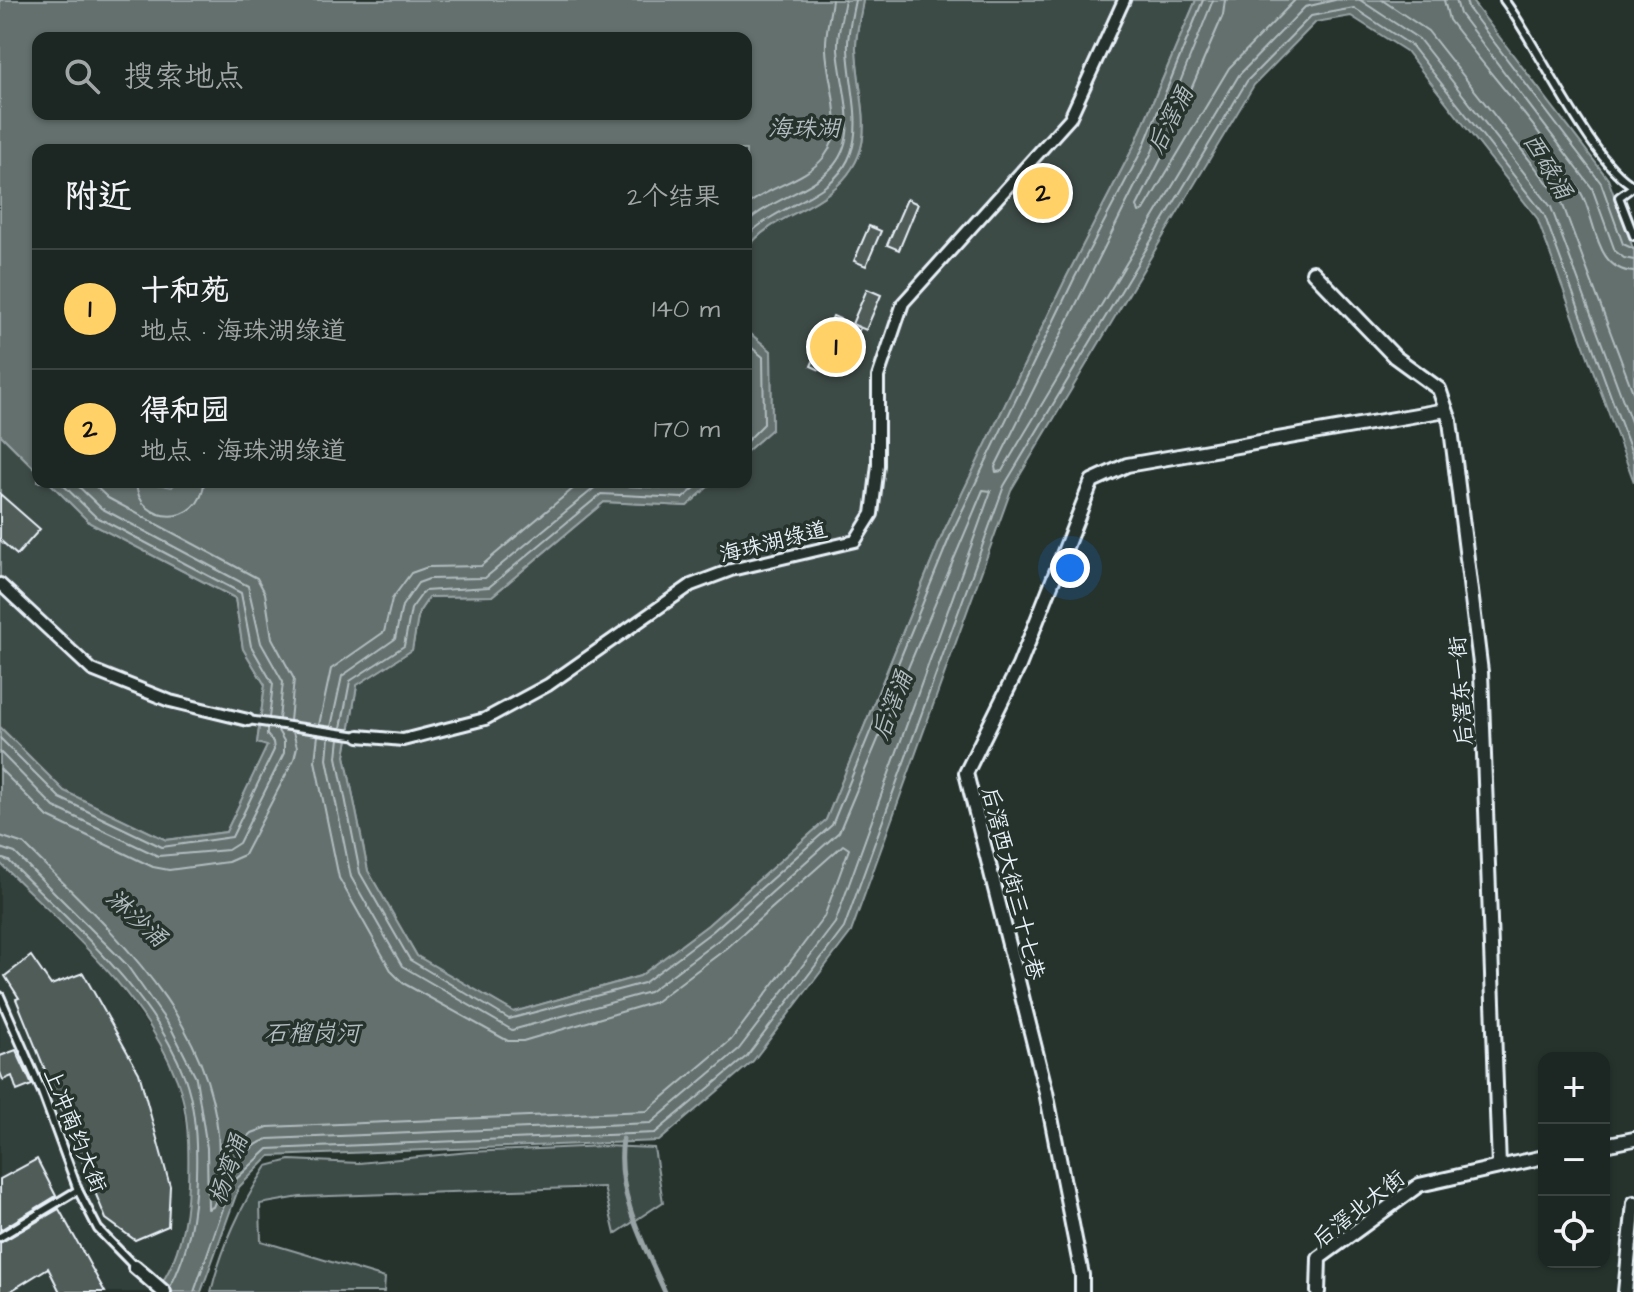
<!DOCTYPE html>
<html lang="zh">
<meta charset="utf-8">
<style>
:root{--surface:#1c2622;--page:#29322f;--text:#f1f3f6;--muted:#a0a5a5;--line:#3a4340;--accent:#ffd166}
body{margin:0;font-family:"Architects Daughter","LXGW WenKai TC",sans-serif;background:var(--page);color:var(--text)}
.controls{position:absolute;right:24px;bottom:24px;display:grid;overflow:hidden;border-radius:16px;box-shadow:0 2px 6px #0004}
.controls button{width:72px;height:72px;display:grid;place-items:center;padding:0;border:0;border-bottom:2px solid var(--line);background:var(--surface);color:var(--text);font:40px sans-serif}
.you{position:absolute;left:1070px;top:568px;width:28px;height:28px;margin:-20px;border:6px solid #fff;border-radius:50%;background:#1a73e8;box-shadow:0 0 0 12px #1a73e833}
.badge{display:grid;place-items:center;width:52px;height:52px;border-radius:50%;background:var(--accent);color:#111;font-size:26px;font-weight:700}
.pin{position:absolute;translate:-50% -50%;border:4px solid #fff;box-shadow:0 2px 8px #0006}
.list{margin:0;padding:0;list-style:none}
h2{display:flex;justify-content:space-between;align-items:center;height:104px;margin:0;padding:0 32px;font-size:34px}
h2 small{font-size:26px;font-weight:400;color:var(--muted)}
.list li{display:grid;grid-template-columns:52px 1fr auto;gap:24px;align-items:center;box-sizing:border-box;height:120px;padding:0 32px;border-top:2px solid var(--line)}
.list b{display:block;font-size:30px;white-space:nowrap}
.list p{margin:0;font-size:26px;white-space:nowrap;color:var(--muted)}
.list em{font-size:26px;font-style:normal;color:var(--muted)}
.icon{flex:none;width:44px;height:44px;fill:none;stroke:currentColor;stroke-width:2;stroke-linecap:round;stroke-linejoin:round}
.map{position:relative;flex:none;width:1634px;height:1292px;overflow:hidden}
.search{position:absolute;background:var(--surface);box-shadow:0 2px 6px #0004;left:32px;top:32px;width:720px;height:88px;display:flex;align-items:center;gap:20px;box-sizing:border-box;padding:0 28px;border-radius:16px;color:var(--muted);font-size:30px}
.panel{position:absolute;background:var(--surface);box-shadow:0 2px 6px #0004;left:32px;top:144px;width:720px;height:344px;border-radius:16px}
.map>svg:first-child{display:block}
.built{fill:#333f3a}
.green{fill:#3e4b47;stroke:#939ea0;stroke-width:2}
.water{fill:#636f6d;stroke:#98a3a5;stroke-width:2;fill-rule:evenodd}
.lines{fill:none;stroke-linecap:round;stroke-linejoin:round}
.shore{stroke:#b3bdc0;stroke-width:2}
.stream{stroke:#98a3a5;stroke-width:5}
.building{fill:#505c59;stroke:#e8f1f8;stroke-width:2}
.service-casing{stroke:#e8f1f8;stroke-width:12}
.pedestrian-casing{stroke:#e8f1f8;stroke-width:16}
.minor-casing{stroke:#e8f1f8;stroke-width:18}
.service{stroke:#26332d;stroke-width:6}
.pedestrian{stroke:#26332d;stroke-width:10}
.minor{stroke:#26332d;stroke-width:12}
.labels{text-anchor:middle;stroke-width:7;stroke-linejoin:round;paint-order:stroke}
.street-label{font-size:22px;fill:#e8f1f8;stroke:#26332d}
.water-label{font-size:24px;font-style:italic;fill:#b3bdc0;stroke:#26332d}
</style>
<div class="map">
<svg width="1634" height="1292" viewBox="0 0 1634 1292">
<rect width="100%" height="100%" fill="#26332d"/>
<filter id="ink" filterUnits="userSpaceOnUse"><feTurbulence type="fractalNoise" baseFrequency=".0125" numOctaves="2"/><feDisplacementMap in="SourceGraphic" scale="16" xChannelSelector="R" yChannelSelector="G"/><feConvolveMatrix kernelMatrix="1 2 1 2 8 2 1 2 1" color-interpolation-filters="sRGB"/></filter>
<g filter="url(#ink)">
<polygon class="built" points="0,863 113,977 155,1037 178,1081 189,1150 187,1207 177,1247 164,1280 155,1292 0,1292"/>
<g class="green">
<path d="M863,0h333l-61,144 -68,132 -123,255 -118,289 -118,105 -68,51 -126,36 -97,-56 -49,-85 -23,-115 12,-71 55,-35 7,-38 10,-15 63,-1 112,-94 83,4 26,-24h33v-30l26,-23 -1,-78 -25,-21v-80c22,-31 57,-36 85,-59 52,-42 27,-87 25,-142 0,-16 4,-33 7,-49z"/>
<polygon points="0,434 38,472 38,482 49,482 90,523 235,598 243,649 265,685 257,743 268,745 226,832 166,840 64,791 0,727"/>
<path d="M604,1146l50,2 9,54 -48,32 -11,-47 -304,10 -40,7 1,37 124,37 -1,14h-173c10,-43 31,-89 56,-126l23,-6 69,3 110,-11z"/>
</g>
<g class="water">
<path d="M0,0h863c-2,16 -8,33 -7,49 2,55 27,100 -25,142 -28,23 -63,28 -85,59v-100h-708v322l-38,-38zM746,38v76h-708v-76z"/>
<path d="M1196,0h275l137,179 26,72v231l-97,-264 -131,-167 -55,-35 -35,6 -62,63 -243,405 -160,442 -98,129 -94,80 -389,15 -31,31 -38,105h-46c24,-29 32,-73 33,-109 1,-32 1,-73 -11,-103 -33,-88 -113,-153 -177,-217v-136l64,64 102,49 60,-8 41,-86 -10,-3 8,-58 -22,-36 -8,-51 -145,-75 -41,-41h98l25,5 4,-5h537l-26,24 -83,-4 -112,94 -63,1 -10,15 -7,38 -55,35 -12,71 23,115 49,85 97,56 126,-36 68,-51 118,-105 118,-289 123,-255 68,-132z"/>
<polygon points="746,330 771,351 772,429 746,452"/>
</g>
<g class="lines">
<g class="shore">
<polyline points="1213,0 1152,152 995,467 996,472 1002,471 1239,75 1305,7 1335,0"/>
<polyline points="1225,0 1223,15 1162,157 1137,206 1139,212 1144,210 1229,68 1295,0"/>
<polyline points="1360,0 1419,39 1551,207 1634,430"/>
<polyline points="1382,0 1428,31 1561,200 1634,395"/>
<path d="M1444,0l5,20c43,57 93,111 131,171 17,27 13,79 54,81"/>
<polyline points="1456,0 1460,14 1592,188 1615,251 1624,258 1634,260"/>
<polyline points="1466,0 1468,8 1601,183 1623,244 1634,249"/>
<path d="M746,206c23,-20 59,-25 78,-49 24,-30 3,-74 2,-108 -1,-16 4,-33 6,-49"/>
<path d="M746,223c25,-24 66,-32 88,-58 27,-33 6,-79 4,-116 -1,-15 4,-33 7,-49"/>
<path d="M746,237c24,-24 52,-32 78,-50 50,-35 26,-89 24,-138 -1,-16 4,-33 7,-49"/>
<polyline points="746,343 763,357 764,424 746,442"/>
<polyline points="60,482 95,516 241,593 251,646 273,684 269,718"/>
<polyline points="74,482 101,508 248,586 261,643 283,682 279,719"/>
<polyline points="91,482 108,498 257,578 265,593 272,638 294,679 290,721"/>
<path d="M136,482c2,45 66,45 68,0"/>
<polyline points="319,725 331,669 384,632 392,599 411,573 428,567 481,566 581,482"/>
<polyline points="331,727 342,676 395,639 402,606 418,583 429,579 485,578 598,485 679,488 687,482"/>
<polyline points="341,728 350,681 404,646 411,609 424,591 489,587 601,494 683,498 702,482"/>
<polyline points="0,738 60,798 162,847 232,837 274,750 273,742 267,735 267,728"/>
<polyline points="339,738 337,757 360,873 410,960 509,1019 644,983 713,931 832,825 951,534 1074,279 1143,148 1203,0"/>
<polyline points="0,752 54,807 158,856 228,850 239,843 284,753 284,741 277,729"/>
<polyline points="0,769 48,817 153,867 169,870 228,862 244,855 294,759 297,747 293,732"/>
<path d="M0,836l24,8c87,87 196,179 195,313l4,3 29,-27 16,-6 379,-16 84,-71 93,-123 25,-68 -6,-4 -116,103 -72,54 -132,39h-15l-105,-58 -11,-11 -53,-94 -24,-117 3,-26"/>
<path d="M0,848l15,5 111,111 45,64 25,50 11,70 1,61 5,-2c10,-26 27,-58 55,-68l383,-16 88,-74 96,-126 156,-432 -8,-1 -144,342 -119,107 -71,53 -137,38 -110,-64 -51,-89 -24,-118 2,-22"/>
<path d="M0,858l9,3c62,62 145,132 176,217 10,28 12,67 11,97 -1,38 -7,77 -26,112"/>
<polyline points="194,1292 232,1183 268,1149 655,1133 747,1056 844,928 1004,486 1247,81 1311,16 1354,8 1412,46 1544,214 1634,459"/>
</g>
<path class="stream" d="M623,1139c-8,54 21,106 42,153"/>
</g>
<g class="building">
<polygon points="907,199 918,204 899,250 887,245"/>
<polygon points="869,226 881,231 866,266 854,261"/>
<polygon points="867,289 881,295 866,330 852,324"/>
<polygon points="833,316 860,328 838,378 811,366"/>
<polygon points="0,494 40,529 17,555 0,540"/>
<polygon points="31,956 51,985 83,973 139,1073 170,1186 168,1226 135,1240 106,1219 16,999 19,998 5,976"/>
<polygon points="16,1050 32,1085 17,1091 12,1076 3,1080 0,1072 0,1056"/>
<polygon points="37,1159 56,1196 0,1230 0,1179"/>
<polygon points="59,1209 105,1292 60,1292 48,1268 9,1292 0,1292 0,1243"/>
</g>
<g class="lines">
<defs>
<g id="service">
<path d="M1504,0c33,43 89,166 130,186"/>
<polyline points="1634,186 1619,197 1634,236"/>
<polyline points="248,720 359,736"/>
<polyline points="0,996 42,1092 78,1190 98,1229 135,1267"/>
<polyline points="0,1237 78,1190"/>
</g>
<g id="pedestrian">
<polyline points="0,584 92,670 170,701 248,720"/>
<polyline points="359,736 403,740 485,719 548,685 691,585 731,570 855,541 872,514 878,465 878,377 903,303 1070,118 1124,0"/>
</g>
<g id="minor">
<polyline points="1313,272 1395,357 1439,389 1450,421 1481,672 1499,1167"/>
<polyline points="1604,1145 1634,1139"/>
<polyline points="135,1267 164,1292"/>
<polyline points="1082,1292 1082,1275 1046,1092 966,773 1019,666 1092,481 1127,465 1446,410"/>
<polyline points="1318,1292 1319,1258 1419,1185 1544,1157"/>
<polyline points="1625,1292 1634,1203"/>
</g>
</defs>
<use href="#service" class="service-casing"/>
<use href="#pedestrian" class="pedestrian-casing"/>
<use href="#minor" class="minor-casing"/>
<use href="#service" class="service"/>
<use href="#pedestrian" class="pedestrian"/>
<use href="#minor" class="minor"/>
</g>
</g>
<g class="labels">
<g class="street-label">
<text transform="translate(773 541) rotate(-14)" y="8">海珠湖绿道</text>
<text transform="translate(1460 691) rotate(-94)" y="8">后滘东一街</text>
<text transform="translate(1014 883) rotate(76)" y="8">后滘西大街三十七巷</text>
<text transform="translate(76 1130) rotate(68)" y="8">上冲南约大街</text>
<text transform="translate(1358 1208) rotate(-38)" y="8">后滘北大街</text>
</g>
<g class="water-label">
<text transform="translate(1170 120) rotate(-63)" y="8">后滘涌</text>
<text x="804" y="136">海珠湖</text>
<text transform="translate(1548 166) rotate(59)" y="8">西碌涌</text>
<text transform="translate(892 705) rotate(-69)" y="8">后滘涌</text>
<text transform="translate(137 918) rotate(42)" y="8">淋沙涌</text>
<text x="312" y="1041">石榴岗河</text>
<text transform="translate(228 1169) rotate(-71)" y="8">杨湾涌</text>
</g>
</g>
</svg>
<div class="controls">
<button>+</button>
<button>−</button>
<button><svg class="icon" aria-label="locate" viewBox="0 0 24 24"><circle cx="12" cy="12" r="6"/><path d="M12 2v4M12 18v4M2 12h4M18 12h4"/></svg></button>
</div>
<div class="you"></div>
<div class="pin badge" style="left:836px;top:347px">1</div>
<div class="pin badge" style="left:1043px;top:193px">2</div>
<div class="search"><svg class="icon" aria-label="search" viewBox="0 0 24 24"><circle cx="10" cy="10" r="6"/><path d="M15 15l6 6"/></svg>搜索地点</div>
<section class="panel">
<h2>附近<small>2个结果</small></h2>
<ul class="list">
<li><span class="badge">1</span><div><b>十和苑</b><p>地点 · 海珠湖绿道</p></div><em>140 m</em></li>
<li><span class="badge">2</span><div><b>得和园</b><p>地点 · 海珠湖绿道</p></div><em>170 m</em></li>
</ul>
</section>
</div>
